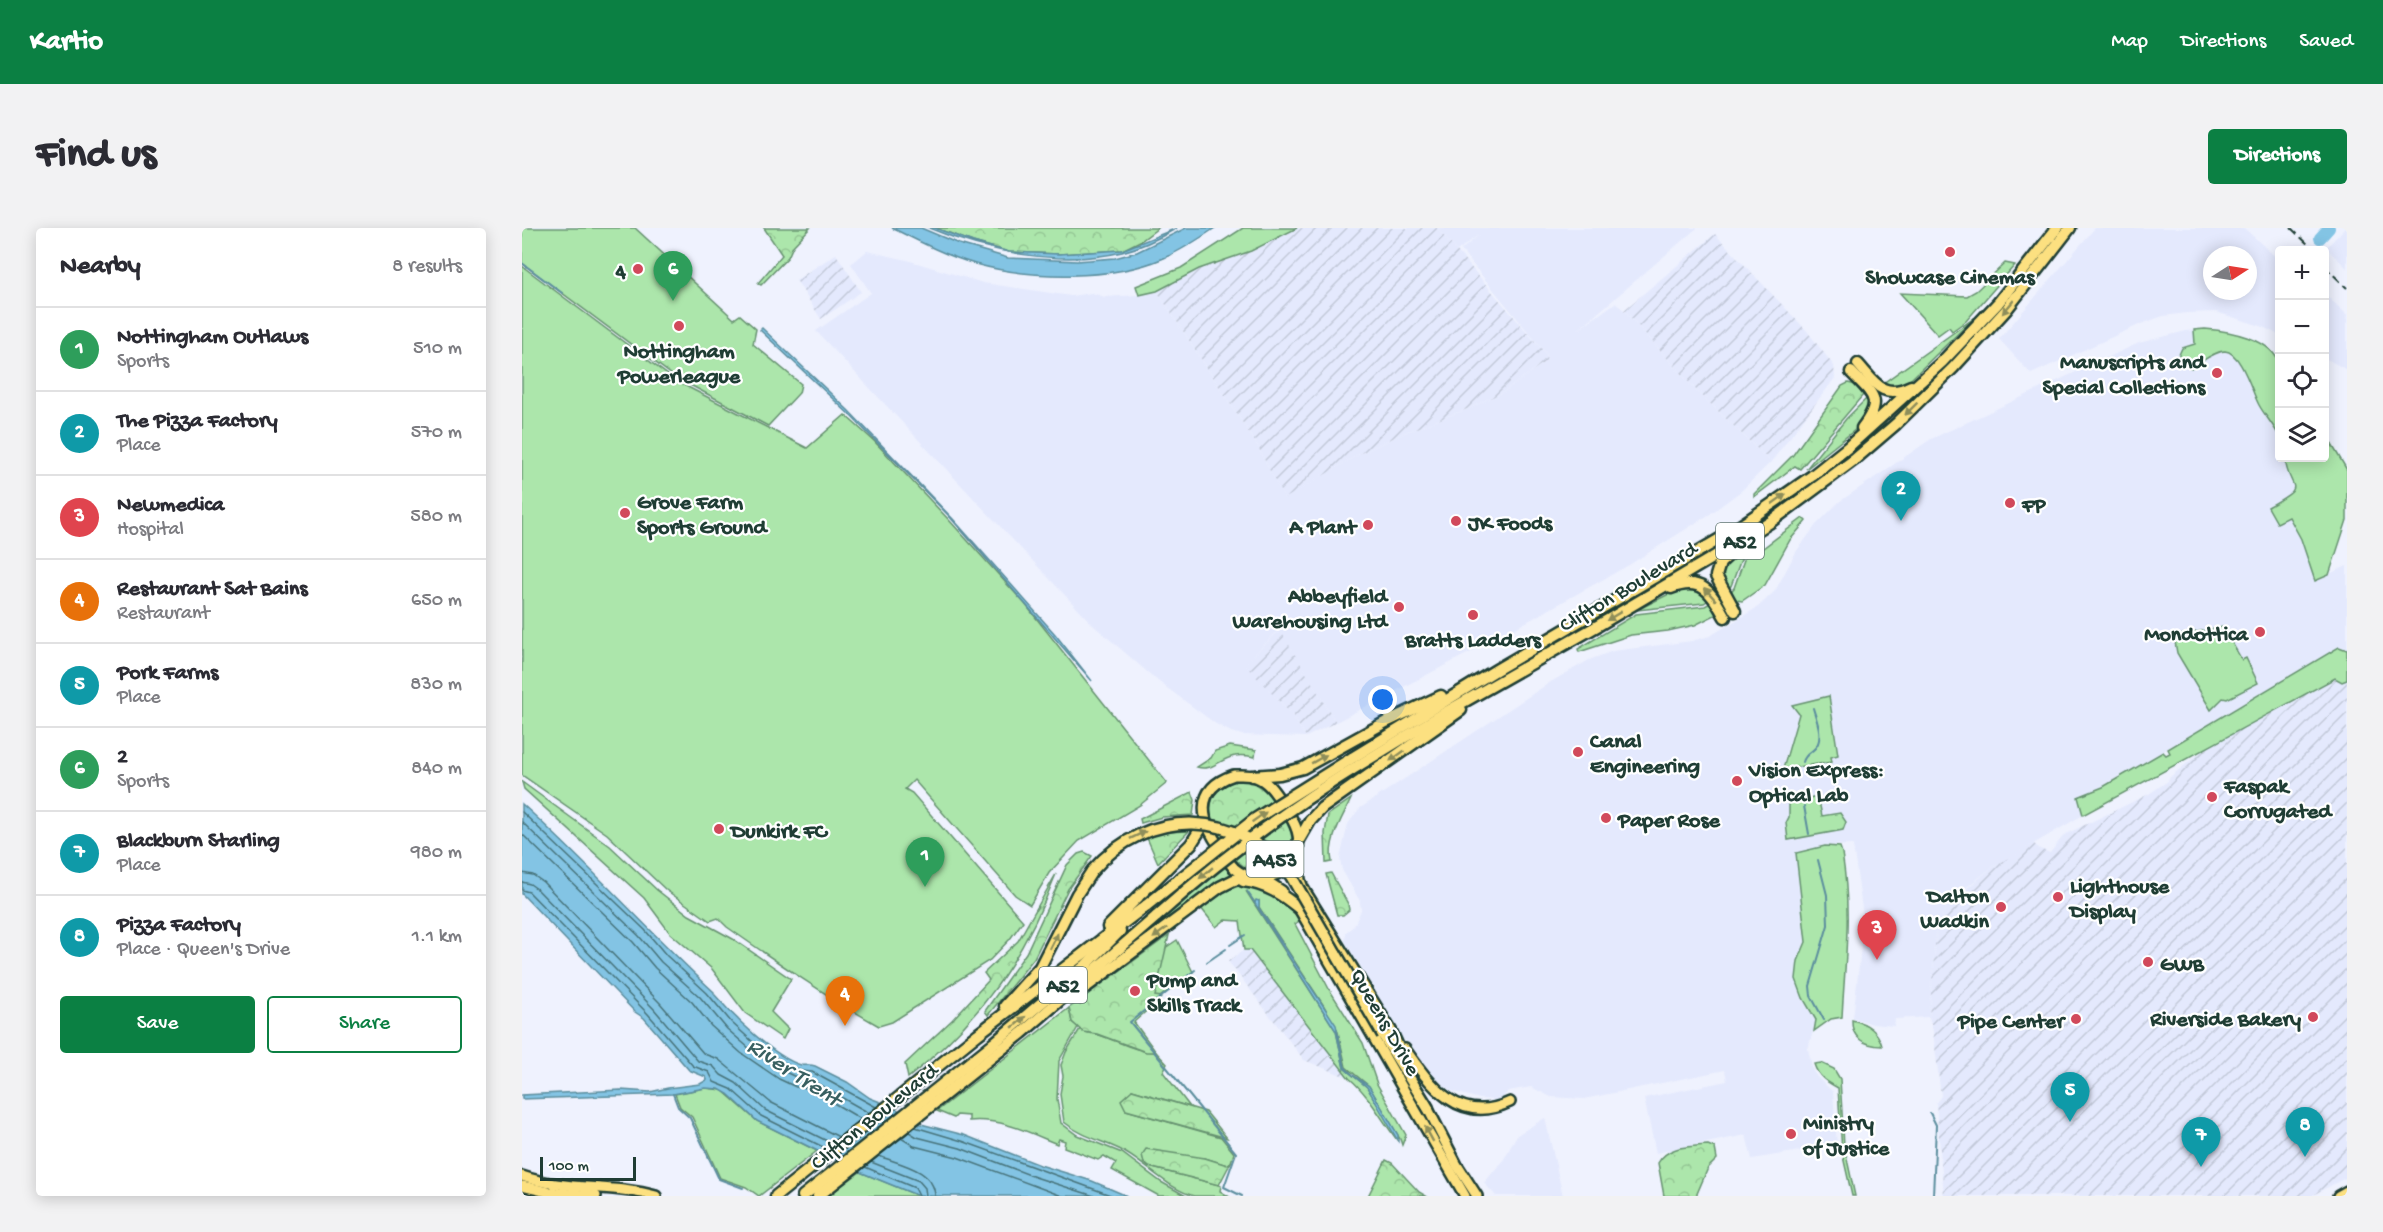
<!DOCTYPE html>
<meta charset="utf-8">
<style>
:root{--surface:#fff;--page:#f2f2f3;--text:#2b2b33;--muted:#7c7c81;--line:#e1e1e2;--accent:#0b8043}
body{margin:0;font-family:"Gochi Hand",sans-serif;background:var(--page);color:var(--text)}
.controls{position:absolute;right:18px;top:18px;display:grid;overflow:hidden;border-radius:6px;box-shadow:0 3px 15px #0003}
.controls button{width:54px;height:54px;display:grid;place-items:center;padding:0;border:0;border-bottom:2px solid var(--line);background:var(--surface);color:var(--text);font:30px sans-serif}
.compass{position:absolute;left:1681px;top:18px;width:54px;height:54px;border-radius:50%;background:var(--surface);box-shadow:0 3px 15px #0003;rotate:78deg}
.scale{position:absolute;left:18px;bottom:15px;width:96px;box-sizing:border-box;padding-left:6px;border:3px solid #1f3d34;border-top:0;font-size:16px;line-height:21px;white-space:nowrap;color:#1f3d34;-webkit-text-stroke:4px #fff;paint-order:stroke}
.you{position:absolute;left:861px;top:472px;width:21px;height:21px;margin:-15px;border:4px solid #fff;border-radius:50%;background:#1a73e8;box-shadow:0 0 0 9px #1a73e833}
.badge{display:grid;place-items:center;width:39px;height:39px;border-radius:50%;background:var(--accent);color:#fff;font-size:20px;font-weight:700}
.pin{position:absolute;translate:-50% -50px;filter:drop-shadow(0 2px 3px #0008)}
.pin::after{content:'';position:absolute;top:32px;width:21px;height:18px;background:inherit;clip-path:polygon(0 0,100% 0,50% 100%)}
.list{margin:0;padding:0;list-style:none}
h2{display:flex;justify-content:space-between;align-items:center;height:78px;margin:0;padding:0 24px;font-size:26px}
h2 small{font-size:20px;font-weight:400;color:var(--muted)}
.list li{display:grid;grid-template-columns:39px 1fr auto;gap:18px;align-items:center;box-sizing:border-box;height:84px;padding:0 24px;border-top:2px solid var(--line)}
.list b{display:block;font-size:22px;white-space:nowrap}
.list p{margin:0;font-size:20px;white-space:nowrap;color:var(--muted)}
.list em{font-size:20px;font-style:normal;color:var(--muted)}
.actions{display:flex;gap:12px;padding:18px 24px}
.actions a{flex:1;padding:14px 0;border:2px solid var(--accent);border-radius:6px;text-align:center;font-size:21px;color:var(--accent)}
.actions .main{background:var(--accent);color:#fff}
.icon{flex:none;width:33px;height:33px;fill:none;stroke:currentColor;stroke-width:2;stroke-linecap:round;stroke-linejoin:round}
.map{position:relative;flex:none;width:1825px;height:968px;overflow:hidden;border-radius:6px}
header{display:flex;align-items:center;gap:36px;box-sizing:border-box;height:84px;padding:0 30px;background:var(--accent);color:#fff}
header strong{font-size:28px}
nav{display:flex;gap:33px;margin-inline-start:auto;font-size:21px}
.intro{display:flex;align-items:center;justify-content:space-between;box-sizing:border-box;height:144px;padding:0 36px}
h1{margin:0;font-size:42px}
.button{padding:15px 27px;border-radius:6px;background:var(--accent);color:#fff;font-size:21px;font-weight:700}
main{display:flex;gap:36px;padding:0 36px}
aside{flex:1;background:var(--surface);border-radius:6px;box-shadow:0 3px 15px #0003}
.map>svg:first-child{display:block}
.built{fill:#e4e9fd;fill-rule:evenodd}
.industrial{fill:url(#industrial-furrows)}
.green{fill:#ace6ab;stroke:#669270;stroke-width:1.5}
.forest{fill:url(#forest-crowns);stroke:#669270;stroke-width:1.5}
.water{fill:#83c4e4;stroke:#5b8e9e;stroke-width:1.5}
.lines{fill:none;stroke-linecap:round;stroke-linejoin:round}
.shore{stroke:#47737a;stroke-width:1.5}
.stream{stroke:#5b8e9e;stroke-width:2}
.river{stroke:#83c4e4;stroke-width:12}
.primary-casing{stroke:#1f3d34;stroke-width:14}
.trunk-casing{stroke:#1f3d34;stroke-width:15}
.primary{stroke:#fce080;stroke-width:9}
.trunk{stroke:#fce080;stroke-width:10}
.rail{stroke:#1f3d34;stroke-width:2;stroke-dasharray:9 4.5;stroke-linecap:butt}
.trunk-bridge-casing{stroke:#1f3d34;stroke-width:15;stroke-linecap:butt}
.trunk-bridge{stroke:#fce080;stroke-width:10}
.oneway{fill:#8e8e5a}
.poi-dot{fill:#d1495b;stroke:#fff;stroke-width:2}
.labels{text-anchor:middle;stroke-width:4.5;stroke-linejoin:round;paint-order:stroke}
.shield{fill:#fff;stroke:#627771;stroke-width:1.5}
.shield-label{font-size:21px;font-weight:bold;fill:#1f3d34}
.poi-label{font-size:22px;font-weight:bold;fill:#1f3d34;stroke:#fff;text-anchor:start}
.street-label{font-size:22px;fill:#1f3d34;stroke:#fff}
.water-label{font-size:24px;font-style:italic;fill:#385f60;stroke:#fff}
</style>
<header>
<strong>Kartio</strong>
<nav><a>Map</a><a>Directions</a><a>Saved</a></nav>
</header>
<div class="intro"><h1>Find us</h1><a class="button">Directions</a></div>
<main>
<aside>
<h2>Nearby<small>8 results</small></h2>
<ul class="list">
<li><span class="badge" style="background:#2e9e5b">1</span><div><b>Nottingham Outlaws</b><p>Sports</p></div><em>510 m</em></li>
<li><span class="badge" style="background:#0f9aa8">2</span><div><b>The Pizza Factory</b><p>Place</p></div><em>570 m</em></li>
<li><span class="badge" style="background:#e0444e">3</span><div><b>Newmedica</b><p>Hospital</p></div><em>580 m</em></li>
<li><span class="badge" style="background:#e8710a">4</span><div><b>Restaurant Sat Bains</b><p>Restaurant</p></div><em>650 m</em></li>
<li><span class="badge" style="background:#0f9aa8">5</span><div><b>Pork Farms</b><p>Place</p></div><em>830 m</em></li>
<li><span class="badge" style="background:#2e9e5b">6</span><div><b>2</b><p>Sports</p></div><em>840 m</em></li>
<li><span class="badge" style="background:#0f9aa8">7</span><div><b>Blackburn Starling</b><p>Place</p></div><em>980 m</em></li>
<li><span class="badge" style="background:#0f9aa8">8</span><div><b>Pizza Factory</b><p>Place · Queen's Drive</p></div><em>1.1 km</em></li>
</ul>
<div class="actions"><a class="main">Save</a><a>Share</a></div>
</aside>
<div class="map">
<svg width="1825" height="968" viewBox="0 0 1825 968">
<defs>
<pattern id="industrial-furrows" width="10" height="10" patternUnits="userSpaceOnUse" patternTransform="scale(1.5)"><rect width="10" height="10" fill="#e4e9fd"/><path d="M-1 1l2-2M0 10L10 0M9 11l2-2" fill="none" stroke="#c3c9d9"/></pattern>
<pattern id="forest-crowns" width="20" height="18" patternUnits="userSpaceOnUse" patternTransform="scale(1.5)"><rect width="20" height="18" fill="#ace6ab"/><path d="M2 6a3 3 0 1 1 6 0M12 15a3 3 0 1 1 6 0" fill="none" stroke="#94c694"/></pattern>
</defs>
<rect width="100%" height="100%" fill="#eff2fe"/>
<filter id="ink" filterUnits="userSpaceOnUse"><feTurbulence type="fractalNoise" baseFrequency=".0167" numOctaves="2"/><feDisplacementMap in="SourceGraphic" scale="12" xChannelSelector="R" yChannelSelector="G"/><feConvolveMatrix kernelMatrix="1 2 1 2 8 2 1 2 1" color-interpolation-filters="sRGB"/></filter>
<g filter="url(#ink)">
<g class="built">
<polygon points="915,0 1175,0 1057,101 1093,75 1102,82 1170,158 1249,234 1219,263 1188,286 1107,337 972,412 814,494 757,402 723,436 770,487 784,509 720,507 709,504 694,496 637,454 571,397 294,103 349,65 329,36 345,23 385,32 461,55 549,68 570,65 583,69 617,67 635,63 735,217 762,270 839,225 884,204 948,180 983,163 1024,133 1025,127 939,22 958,6 935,23"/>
<path d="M1573,0h149l35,32v75l-18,-9 -45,-14 -29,1 -24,3 -22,8 -110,50 -32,-35zM1690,27h36v36h-36z"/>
<polygon points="1823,0 1825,0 1825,40 1804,20"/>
<polygon points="1803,66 1825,87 1825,142 1803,130"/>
<path d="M1683,101l39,7 22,9 13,20 1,93h44l1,-25 21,33 1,54 -18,54 18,-8v84l-8,-3 -236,140 -24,10 4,18 -93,54 -27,21 -16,15 -11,27 -7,85 -34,2 -1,7 -21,-2 -20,-6 11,-96 -11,-77 -28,1 -29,7 10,89 -8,19 5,37 13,22 -8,29 5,22 4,6 16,15 4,53 -85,14 -6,-24 -90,18 -12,-55 83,-17 -2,-11 -141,29 -33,-2 -20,-10 -23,4 -6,8 -6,1 -16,-1 -29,-8 -26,-20 -10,-12 -70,-118 1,-9 8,-6 7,-16 -1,-9 -18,-31 -2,-12 8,-34 11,-15 190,-126 40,-23 24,-9 79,-10 18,-5 48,-29 17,-16 21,-39 20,-27 23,-23 92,-63 208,-96 47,-12zM1271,478l44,49 -53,6 15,-48zM1296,568l4,20 -36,7 3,-6z"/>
<polygon points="1023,890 1041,968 974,968 962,955 982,931 995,907"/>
</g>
<g class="industrial">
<polygon points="775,0 915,0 1025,127 1024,133 983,163 948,180 884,204 839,225 762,271 735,217 635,63 677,41 729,23"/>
<polygon points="1193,6 1285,103 1312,138 1313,150 1249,234 1170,158 1102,82"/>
<polygon points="314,26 339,64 299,91 274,52"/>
<polygon points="758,402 814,494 784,509 770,487 722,436"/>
<polygon points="1813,450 1820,454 1825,452 1825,949 1789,968 1422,968 1414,875 1419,868 1411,803 1407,789 1414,704 1425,677 1468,641 1511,615 1518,621 1528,625 1542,607 1627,566 1646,553 1648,549 1689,516"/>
<polygon points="722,722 728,722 827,850 782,832 706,733"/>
</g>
<g class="green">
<polygon points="0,0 113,0 212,91 218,87 234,101 231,116 279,156 277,165 246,198 153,149 0,35"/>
<polygon points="721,0 775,0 729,23 677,41 635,63 617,67 614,58 659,40"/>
<polygon points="1483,35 1493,37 1444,93 1430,103 1427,99 1416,107 1414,105 1378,65 1445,68 1454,63"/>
<path d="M0,38l154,115 131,67 38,-33 29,26 75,79 76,84 142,179 -27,22 -61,36 -30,32 -19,32 -15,-10 -101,-115 -9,9 7,4 111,128 -13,18 -20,21 -98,62 -13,4c-53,-30 -102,-64 -152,-99l-9,-9 -8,3 -44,-31 -59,-56 -85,-59z"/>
<polygon points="1452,90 1388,152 1373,159 1360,156"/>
<path d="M1683,101c24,2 68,9 75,37 3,15 0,53 -1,70 -6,-12 -14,-20 -20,-31 -7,-13 -18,-53 -34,-54 -11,0 -24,12 -34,17l-11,-5 -2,-6 4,-9 13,-4 -1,-14z"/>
<polygon points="1346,169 1348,174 1344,193 1284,241 1324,191"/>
<path d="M1803,205l22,37v50l-18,55 -14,6 -14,-42 -12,-22 -12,6 -9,-16c43,-24 20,-15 17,-49h39z"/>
<polygon points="1281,290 1284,293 1268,312 1243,357 1220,373 1215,372 1208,364 1212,360 1223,329 1233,319 1237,323"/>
<polygon points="1234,313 1221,326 1209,358 1205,360 1199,350 1202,335"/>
<polygon points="1170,357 1188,371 1182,375 1115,382 1161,359"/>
<polygon points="1192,373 1196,383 1195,386 1173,397 1146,403 1109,407 1057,424 1056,421 1114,386 1183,378"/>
<polygon points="1701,399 1720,432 1724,430 1736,455 1705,471 1701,470 1689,482 1655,425 1652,408"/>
<polygon points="1817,419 1825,422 1825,452 1820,454 1813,450 1561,587 1556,569 1581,559 1641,524 1644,527 1648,525 1646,521"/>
<polygon points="1307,468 1316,527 1309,529 1310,534 1261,541 1277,486 1270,477"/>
<polygon points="0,554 88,618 135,662 167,687 211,711 269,751 249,784 266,801 261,811 223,785 190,741 148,705 122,670 2,561"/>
<polygon points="1296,568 1300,588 1318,585 1324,594 1321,602 1266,612 1264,595 1267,589 1267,574"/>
<path d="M1303,618l15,1 2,6c10,61 3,105 0,164l-11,2 -17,12 2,-11 -13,-22 -7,-19 2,-18 8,-19 -10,-89z"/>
<polygon points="702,638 713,648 595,729"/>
<path d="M720,657l18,2 37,24 5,8 -7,5 34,65 34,54 14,41 29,51 -4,10 -2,-6 -31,-53 -23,-19 -8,-35 -14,-26 -65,-99v-6l-3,3 -10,-13 90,140 8,37 23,19 30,50v3c-16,-21 -28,-45 -48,-62l-99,-128h-6l-4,-29 -15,-1 -9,7 -15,-19 22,-18z"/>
<polygon points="655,712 671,744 590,805 553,781"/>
<path d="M547,780l3,14 6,5 -19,34 -2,38 4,24 16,12 45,18 39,29 25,14h-27l-47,-26 4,-7 -12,-7 -6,4 -34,-13 1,-6 -6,-2 -2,5c-29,-12 -56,-26 -88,-23v-5l-12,-1 -3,3 -17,-7z"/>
<path d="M1330,792c15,3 26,10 30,26 -17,0 -31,-8 -30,-26z"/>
<path d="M558,801c6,5 12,4 19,6 19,6 37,17 57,17l11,12 -4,8 27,35 -58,-17 -6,20 95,27 13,16 -3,9 -4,3 -22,-7 -61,5 5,4 70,18 2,1 -1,5 8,5c-10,0 -23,0 -33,0 -25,-5 -53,-36 -76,-47 -19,-9 -38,-13 -55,-27l-4,-28 3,-18 -2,-11 5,-13z"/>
<path d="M1299,835l13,6 6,10 4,66 11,51h-3l-10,-44 -4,-64c-11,-6 -20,-11 -24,-24z"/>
<polygon points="183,860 200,862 235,893 295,923 237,968 224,959 198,950 170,889 158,879 153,866"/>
<polygon points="338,944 397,968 306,968"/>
</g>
<g class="forest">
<polygon points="242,0 288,0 271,18 266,29 239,57 236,55 260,27"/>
<polygon points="413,0 636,0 620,12 600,22 537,26 487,24 451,14"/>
<polygon points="1326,155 1334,157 1341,167 1278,241 1273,238 1232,269 1232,266 1271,227 1320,158"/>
<path d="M708,518l26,4 -1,7c-6,-1 -14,-2 -20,-1 -14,2 -23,16 -38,11l14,-9 4,-7z"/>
<path d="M721,552c37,5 78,84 21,92 -36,4 -88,-85 -21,-92z"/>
<polygon points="670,564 673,572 671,587 640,589 619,595 618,591"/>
<path d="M829,571c-8,18 -24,42 -19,63l-6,1 -1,-30 3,-18z"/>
<polygon points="667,603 636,635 625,610 643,604"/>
<polygon points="562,624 570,628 546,661 512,730 466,787 463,783 504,725 545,637 556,626"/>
<polygon points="809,645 826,676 827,682 821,687 815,687 804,646"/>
<path d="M534,646c-34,87 -75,145 -148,204l-3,-14 47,-44 37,-40 -5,-7 34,-32z"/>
<polygon points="647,707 633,768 640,769 612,794 634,824 624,824 575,806 561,804 550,794 547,780"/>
<polygon points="610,862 684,884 705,910 604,882 599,872"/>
<path d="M1186,917l7,3 2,11 -9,9 -12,28h-32l-6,-33c10,-18 32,-16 50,-18z"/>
<polygon points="624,921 683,930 705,937 709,934 697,957 627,939 622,935 620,927"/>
<polygon points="864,932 870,935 897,964 904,968 846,968"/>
</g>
<g class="water">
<path d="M370,0h29l38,16 49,14 69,3 38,-3 22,-6 49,-24h29c-16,11 -33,22 -51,30 -53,23 -134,21 -189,6 -28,-8 -57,-23 -83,-36z"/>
<path d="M407,0h6l38,14 36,10 50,2 63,-4 55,-22c-17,10 -35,19 -55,24 -61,15 -136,0 -193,-24z"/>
<polygon points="240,100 326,182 431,291 533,406 570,453 427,288 330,189 238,102"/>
<path d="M0,576c67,60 126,127 192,188v2c18,21 60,63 87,71 5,1 8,-1 14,1l32,16 23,16 23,9 28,17 43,11 76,30 52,16 35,15h-208l-59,-24 -103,-51 -29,-27 -9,-5 -14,-1 -32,6 -151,5v-4l99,-5 29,2 18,-4 32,-4 7,-4 -1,-3 -17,-7 -45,-52 -9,-6 -113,-118z"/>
<polygon points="725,663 733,675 734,672 737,673 737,680 814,797 823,839 831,847 847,858 876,907 876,913 845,859 822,840 814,803"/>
</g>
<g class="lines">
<g class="shore">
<polyline points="0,584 123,702 145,728 185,765 210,795 232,815 264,836 279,843 290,844 354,879"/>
<polyline points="0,594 117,708 139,734 178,769 205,801 228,821 261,843 276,850 287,851 347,885"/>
<polyline points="0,606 111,714 133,740 170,774 189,798 219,825 257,851 274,859 286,860 339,891"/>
<polyline points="0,645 11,647 21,654 138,775 182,826 196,831 248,874 317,909"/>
<polyline points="0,654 8,656 15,661 132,781 176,833 191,838 199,847 214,855 243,882 309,915"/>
<polyline points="0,662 7,664 126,786 171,838 187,844 192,854 209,861 239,888 303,920"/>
<polyline points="393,899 440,913 591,968"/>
<polyline points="387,904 395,909 438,920 513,949 572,968"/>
<polyline points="379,910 392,918 435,929 540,968"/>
<path d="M357,928c20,8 55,13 56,40"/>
<polyline points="349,934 397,953 403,960 404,968"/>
<polyline points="343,939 393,960 397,968"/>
</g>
<g class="stream">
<polyline points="0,35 40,65"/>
<path d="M1281,534c2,-8 8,-9 13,-15 8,-11 0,-28 -3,-39"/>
<polyline points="1282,578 1287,606"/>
<polyline points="1296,632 1305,667 1306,697 1288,758 1289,768 1302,792"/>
<polyline points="708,717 723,707"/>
<polyline points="685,734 704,721"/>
<polyline points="673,742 608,794 714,925 702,959 720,968"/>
<polyline points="151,866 156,879 168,890 197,951 221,960"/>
<polyline points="1408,885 1414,897 1411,968"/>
</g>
<polyline class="river" points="1798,10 1807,0"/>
<defs>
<g id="primary">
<path d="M712,547c7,0 15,-1 22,2 13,5 19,16 26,26 12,18 25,37 10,59 -14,18 -41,21 -58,6 -5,-5 -9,-12 -13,-19 -20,-27 -29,-60 13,-74z"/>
<polyline points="775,624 778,652 781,660 869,802 888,844"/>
<polyline points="740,650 760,663"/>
<polyline points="775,677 943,968"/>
<path d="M883,821c26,37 54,77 105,53"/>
<polyline points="903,875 935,937 955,968"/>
<path d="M0,948c43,15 91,8 134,20"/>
<polyline points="0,958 26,964 74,968"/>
<polyline points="1816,968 1825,963"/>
</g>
<g id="trunk">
<path d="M1336,136c17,19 25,36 53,22"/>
<path d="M1329,144c22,23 33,27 11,56"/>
<polyline points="1211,323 1198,335 1194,348 1213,383"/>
<path d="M1149,360c31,-12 40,4 54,29"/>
<polyline points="830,530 974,442 1208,305 1290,248 1325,220 1420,134 1476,75 1535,0"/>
<polyline points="834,539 924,484 1077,397 1220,312 1247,295 1332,232 1374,196 1431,140 1484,82 1548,0"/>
<polyline points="730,548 758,546 781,540 864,494 919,468"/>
<polyline points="777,612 788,593 800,580 939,482"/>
<path d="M721,653c24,3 40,14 58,29"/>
<polyline points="586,699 669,616 683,594"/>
<polyline points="552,768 698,659 712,652 729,649"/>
<polyline points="483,778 518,739 555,666 570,643"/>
<polyline points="861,807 906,880"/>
<polyline points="254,968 456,806 625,677"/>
<polyline points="281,968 472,815 564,737 598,703"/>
<polyline points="296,968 500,805 635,688"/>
</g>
</defs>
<use href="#primary" class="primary-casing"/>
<use href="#trunk" class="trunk-casing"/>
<use href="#primary" class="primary"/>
<use href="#trunk" class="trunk"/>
<g class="rail">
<polyline points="1769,0 1792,22"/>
<polyline points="1802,38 1825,60"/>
</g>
<defs>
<g id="trunk-bridge">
<path d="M570,643c56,-65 147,-63 199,5l92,159"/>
<polyline points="625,677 733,591 830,530"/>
<path d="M635,688c62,-56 128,-105 199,-149"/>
</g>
</defs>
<use href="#trunk-bridge" class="trunk-bridge-casing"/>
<use href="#trunk-bridge" class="trunk-bridge"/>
</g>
<defs><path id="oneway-solid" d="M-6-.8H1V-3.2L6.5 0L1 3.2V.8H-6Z" transform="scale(1.5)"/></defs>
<g class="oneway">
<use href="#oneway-solid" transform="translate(1486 79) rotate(130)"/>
<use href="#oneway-solid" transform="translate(1389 181) rotate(135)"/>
<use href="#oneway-solid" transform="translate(1257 271) rotate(-35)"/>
<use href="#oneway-solid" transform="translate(1188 366) rotate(-132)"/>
<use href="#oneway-solid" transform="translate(1092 388) rotate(149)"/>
<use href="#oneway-solid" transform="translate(875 528) rotate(145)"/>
<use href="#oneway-solid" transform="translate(797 531) rotate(-29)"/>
<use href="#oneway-solid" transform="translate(737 589) rotate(-35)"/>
<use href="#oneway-solid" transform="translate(616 607) rotate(-25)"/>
<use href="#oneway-solid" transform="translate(684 645) rotate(140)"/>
<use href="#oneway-solid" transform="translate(638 705) rotate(143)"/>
<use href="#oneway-solid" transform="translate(532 713) rotate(-64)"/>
<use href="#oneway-solid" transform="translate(497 794) rotate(-40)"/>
<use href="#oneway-solid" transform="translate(907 906) rotate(-119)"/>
</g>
</g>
<g class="poi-dot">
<circle cx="1428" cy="24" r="6"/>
<circle cx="116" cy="41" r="6"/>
<circle cx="157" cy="98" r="6"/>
<circle cx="1695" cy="145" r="6"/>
<circle cx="1488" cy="275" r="6"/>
<circle cx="103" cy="285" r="6"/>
<circle cx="934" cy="293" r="6"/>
<circle cx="846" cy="297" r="6"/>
<circle cx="877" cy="379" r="6"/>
<circle cx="951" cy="387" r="6"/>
<circle cx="1738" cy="404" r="6"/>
<circle cx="1056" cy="524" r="6"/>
<circle cx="1215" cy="553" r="6"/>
<circle cx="1690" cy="569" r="6"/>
<circle cx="1084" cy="590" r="6"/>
<circle cx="197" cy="601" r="6"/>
<circle cx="1536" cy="669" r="6"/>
<circle cx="1479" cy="679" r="6"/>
<circle cx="1626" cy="734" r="6"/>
<circle cx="613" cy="763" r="6"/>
<circle cx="1791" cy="789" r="6"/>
<circle cx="1554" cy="791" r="6"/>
<circle cx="1269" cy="906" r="6"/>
</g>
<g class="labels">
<g class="shield">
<rect x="1194" y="295" width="48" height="36" rx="4.5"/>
<rect x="724.5" y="613" width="57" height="36" rx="4.5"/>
<rect x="517" y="739" width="48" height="36" rx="4.5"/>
</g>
<g class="shield-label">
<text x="1218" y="320">A52</text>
<text x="753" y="638">A453</text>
<text x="541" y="764">A52</text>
</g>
<g class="poi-label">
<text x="104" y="49" text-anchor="end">4</text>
<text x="1428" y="55" text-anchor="middle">Showcase Cinemas</text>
<text x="157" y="129" text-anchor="middle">Nottingham<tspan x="157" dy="25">Powerleague</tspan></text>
<text x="1683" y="140" text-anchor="end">Manuscripts and<tspan x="1683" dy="25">Special Collections</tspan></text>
<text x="115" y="280">Grove Farm<tspan x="115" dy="25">Sports Ground</tspan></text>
<text x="1500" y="283">FP</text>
<text x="946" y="301">JK Foods</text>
<text x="834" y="305" text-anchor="end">A Plant</text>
<text x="865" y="374" text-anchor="end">Abbeyfield<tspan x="865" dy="25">Warehousing Ltd</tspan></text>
<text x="1726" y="412" text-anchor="end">Mondottica</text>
<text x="951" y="418" text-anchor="middle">Bratts Ladders</text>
<text x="1068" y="519">Canal<tspan x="1068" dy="25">Engineering</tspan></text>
<text x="1227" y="548">Vision Express:<tspan x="1227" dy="25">Optical Lab</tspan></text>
<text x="1702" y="564">Faspak<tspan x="1702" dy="25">Corrugated</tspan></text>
<text x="1096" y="598">Paper Rose</text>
<text x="209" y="609">Dunkirk FC</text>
<text x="1548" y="664">Lighthouse<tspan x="1548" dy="25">Display</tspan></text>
<text x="1467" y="674" text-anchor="end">Dalton<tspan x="1467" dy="25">Wadkin</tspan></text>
<text x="1638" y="742">GWB</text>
<text x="625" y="758">Pump and<tspan x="625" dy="25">Skills Track</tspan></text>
<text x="1779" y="797" text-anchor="end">Riverside Bakery</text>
<text x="1542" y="799" text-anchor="end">Pipe Center</text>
<text x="1281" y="901">Ministry<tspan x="1281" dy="25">of Justice</tspan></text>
</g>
<g class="street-label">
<text transform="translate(1105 357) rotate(-31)" y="8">Clifton Boulevard</text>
<text transform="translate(865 793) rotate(60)" y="8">Queens Drive</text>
<text transform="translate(351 887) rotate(-39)" y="8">Clifton Boulevard</text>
</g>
<g class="water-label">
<text transform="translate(273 843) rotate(33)" y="8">River Trent</text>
</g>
</g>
</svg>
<div class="controls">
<button>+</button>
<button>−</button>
<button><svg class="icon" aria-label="locate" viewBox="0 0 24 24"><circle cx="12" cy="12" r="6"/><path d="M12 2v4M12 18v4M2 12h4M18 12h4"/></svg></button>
<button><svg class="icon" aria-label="layers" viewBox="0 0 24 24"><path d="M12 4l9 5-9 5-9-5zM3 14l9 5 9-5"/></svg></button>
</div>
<svg class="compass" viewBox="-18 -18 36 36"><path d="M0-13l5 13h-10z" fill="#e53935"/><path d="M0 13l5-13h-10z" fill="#7c7c81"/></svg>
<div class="scale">100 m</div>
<div class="you"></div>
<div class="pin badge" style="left:403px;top:659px;background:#2e9e5b">1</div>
<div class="pin badge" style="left:1379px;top:293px;background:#0f9aa8">2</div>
<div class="pin badge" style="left:1355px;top:732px;background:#e0444e">3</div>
<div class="pin badge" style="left:323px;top:798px;background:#e8710a">4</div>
<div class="pin badge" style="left:1548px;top:894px;background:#0f9aa8">5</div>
<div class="pin badge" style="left:151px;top:73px;background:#2e9e5b">6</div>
<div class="pin badge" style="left:1679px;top:939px;background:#0f9aa8">7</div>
<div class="pin badge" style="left:1783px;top:929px;background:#0f9aa8">8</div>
</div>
</main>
